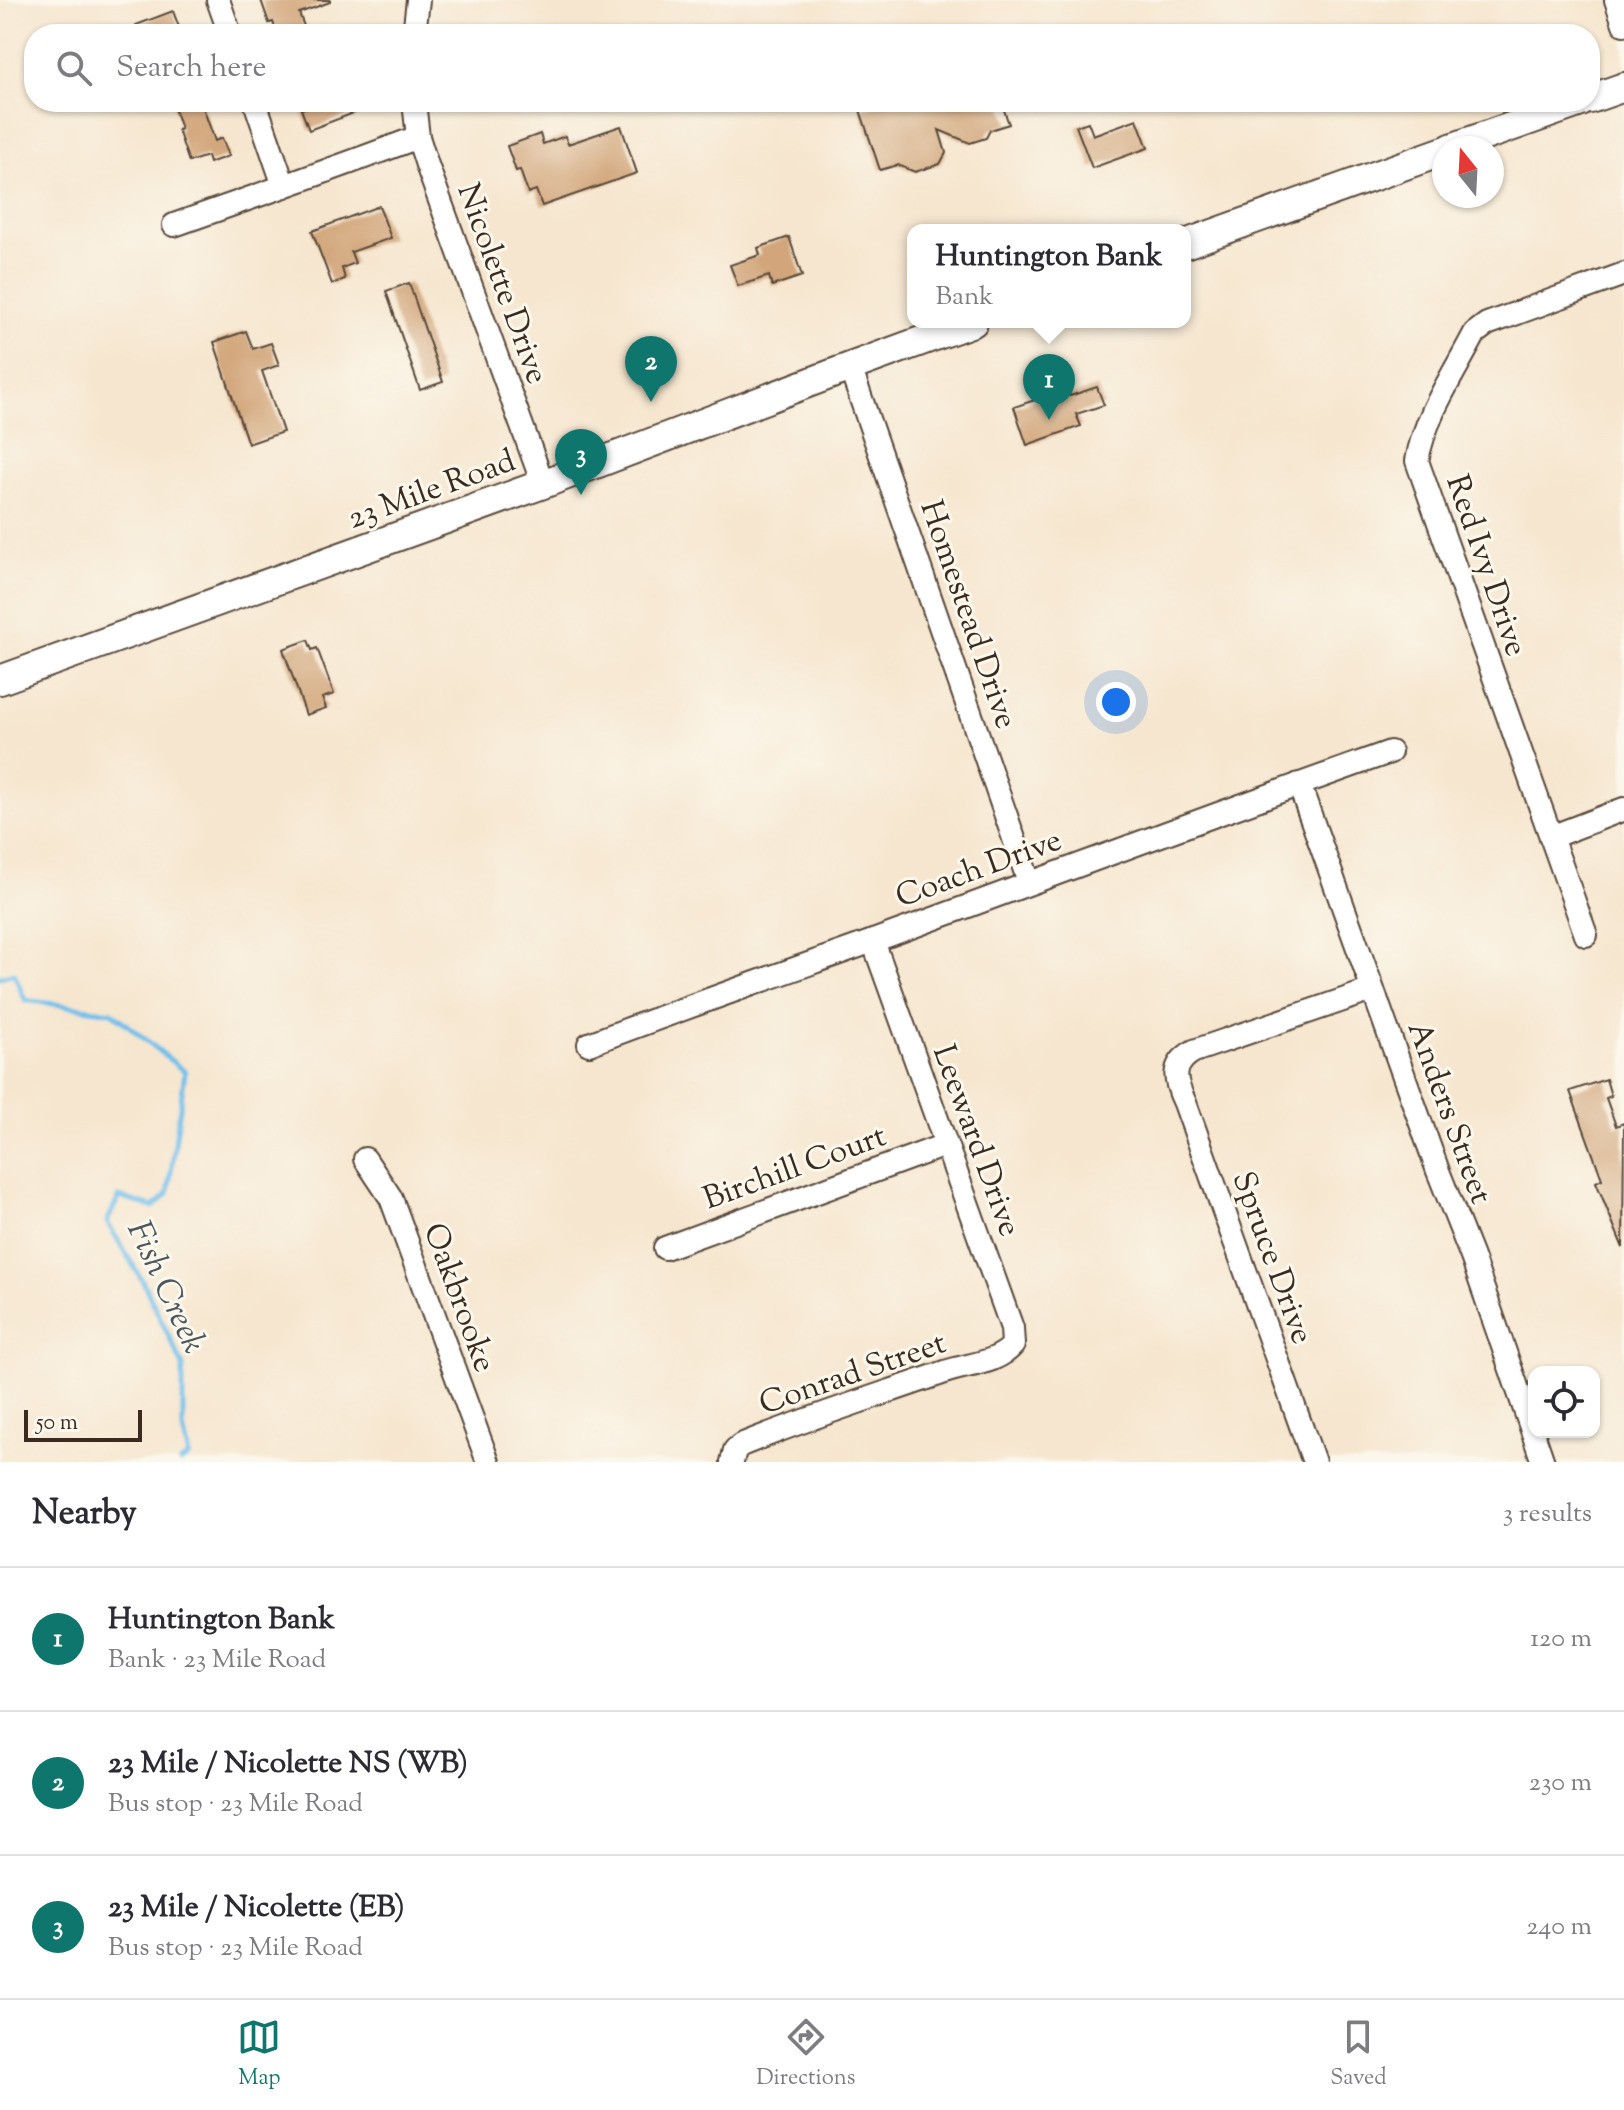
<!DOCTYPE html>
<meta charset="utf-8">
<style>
:root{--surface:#fff;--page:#f7f7f7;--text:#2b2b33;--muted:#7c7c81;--line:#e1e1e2;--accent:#0f766e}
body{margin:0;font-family:"Sorts Mill Goudy",serif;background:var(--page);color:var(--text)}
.controls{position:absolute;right:24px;bottom:24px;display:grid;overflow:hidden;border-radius:16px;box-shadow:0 2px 6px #0004}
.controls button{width:72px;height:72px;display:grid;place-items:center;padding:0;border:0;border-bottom:2px solid var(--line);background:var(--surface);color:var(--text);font:40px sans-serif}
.compass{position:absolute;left:1432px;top:136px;width:72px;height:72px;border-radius:50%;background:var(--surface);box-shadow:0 2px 6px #0004;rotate:342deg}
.scale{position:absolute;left:24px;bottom:20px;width:118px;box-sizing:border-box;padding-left:8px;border:4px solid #3b2a1e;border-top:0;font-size:22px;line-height:28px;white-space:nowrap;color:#3b2a1e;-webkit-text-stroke:6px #fbf7ec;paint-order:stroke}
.you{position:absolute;left:1116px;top:702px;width:28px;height:28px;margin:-20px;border:6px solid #fff;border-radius:50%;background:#1a73e8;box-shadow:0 0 0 12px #1a73e833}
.badge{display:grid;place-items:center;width:52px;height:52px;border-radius:50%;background:var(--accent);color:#fff;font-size:26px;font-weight:700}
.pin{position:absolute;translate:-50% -66px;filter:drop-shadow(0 2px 4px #0008)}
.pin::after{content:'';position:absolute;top:42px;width:28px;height:24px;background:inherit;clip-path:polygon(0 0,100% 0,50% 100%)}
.popup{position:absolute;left:907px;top:224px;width:284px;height:104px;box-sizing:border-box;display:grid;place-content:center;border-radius:16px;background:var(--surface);filter:drop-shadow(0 2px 6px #0005);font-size:26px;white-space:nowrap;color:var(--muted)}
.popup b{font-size:30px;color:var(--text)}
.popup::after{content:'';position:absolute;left:50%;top:100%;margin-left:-16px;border:16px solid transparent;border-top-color:var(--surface)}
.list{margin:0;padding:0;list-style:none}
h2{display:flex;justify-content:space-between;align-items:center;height:104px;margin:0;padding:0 32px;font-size:34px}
h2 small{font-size:26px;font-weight:400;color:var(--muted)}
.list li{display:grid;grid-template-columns:52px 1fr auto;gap:24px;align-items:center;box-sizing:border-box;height:144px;padding:0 32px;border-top:2px solid var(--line)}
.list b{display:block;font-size:30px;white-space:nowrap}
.list p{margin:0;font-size:26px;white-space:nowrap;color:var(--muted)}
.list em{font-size:26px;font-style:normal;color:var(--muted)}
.icon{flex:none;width:44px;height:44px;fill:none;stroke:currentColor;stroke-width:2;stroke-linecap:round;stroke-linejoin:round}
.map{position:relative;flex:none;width:1624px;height:1462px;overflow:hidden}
.search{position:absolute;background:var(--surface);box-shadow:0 2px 6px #0004;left:24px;right:24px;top:24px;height:88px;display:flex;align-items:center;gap:20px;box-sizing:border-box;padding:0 28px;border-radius:32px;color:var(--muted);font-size:30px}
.sheet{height:536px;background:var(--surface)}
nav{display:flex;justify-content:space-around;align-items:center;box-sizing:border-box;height:112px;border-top:2px solid var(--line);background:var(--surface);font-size:22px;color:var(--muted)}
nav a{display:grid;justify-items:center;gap:4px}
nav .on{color:var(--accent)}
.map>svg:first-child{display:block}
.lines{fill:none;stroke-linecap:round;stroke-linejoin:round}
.stream{stroke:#70bfeb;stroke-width:5}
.building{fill:#d2a67a}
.minor-casing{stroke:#574639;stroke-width:26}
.major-casing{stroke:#574639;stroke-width:32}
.minor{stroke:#fff;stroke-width:22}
.major{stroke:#fff;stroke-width:28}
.labels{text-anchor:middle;stroke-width:6;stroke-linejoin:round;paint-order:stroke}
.street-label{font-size:32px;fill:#3b2a1e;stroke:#fbf7ec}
.water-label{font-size:34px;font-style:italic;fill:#4b575c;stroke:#fbf7ec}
</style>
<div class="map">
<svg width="1624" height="1462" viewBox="0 0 1624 1462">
<rect width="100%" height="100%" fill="#fbf7ec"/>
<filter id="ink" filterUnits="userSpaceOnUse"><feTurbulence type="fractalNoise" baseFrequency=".0125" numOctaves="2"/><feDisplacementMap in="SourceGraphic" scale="16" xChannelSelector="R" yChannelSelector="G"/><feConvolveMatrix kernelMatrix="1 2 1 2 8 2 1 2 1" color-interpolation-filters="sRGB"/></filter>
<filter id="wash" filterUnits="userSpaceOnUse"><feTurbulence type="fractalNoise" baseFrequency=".006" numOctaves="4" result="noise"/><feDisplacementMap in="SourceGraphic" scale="32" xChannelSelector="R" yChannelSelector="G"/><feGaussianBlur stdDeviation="1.8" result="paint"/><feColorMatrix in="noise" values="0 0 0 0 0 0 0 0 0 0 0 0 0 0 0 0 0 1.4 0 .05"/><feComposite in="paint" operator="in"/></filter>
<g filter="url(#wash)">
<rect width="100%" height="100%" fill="#f6e6cf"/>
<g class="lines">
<polyline class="stream" points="0,977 14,973 25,1000 112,1012 185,1072 168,1194 153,1207 119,1197 107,1222 142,1280 183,1366 183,1428 189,1456 181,1462"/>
</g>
<g id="blocks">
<g class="building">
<polygon points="261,0 330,0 330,2 299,13 307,34 277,34 273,22 269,23"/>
<polygon points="173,11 180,30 172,34 139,34 136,25"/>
<polygon points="172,102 201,102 215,141 222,138 229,156 209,163 207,156 189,162 178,130 181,129"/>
<polygon points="322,102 350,102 354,113 309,130 301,109"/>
<polygon points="885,102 1001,102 1009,124 990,130 986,138 970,143 939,130 946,153 940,164 915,172 898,165 880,170 860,110"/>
<polygon points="1137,119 1148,148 1092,168 1076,126 1088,122 1093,135"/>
<polygon points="621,126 637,173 542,206 536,190 528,193 520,170 516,171 507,146 540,134 543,144 565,136 568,144"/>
<polygon points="379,206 391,238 351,252 355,263 342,268 345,279 332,284 312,231"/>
<polygon points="789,237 802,276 772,286 769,276 738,286 730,265 760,255 758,248"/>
<polygon points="409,283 443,382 420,390 386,291"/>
<polygon points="246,331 253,349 271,343 279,365 262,371 283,432 248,444 214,342"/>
<polygon points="1097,387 1104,405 1076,414 1081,426 1027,445 1014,407 1067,389 1070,396"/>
<polygon points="308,640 312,650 317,648 334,694 322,698 326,708 306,715 283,649"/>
<polygon points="1606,1079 1611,1096 1606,1098 1616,1126 1624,1123 1623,1248 1596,1182 1602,1179 1570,1091"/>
</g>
</g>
</g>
<g filter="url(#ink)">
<use href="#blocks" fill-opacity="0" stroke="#574639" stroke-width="2"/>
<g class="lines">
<defs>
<g id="minor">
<polyline points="218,0 230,34"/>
<polyline points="1616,0 1624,24"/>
<polyline points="414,34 418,0"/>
<polyline points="255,102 284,186"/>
<polyline points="414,102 418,137 427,165 543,484"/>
<path d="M174,225c82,-29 163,-57 244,-88"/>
<polyline points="850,367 1029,882"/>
<polyline points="1299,784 1438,1171 1472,1257 1543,1462"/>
<polyline points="1551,837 1624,809"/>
<path d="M1586,935l-169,-474c8,-46 37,-87 58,-128l12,-9 137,-50"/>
<path d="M589,1044c94,-36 189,-69 284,-103 173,-63 344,-128 517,-189"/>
<polyline points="365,1159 391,1198 488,1462"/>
<polyline points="665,1248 945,1145"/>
<path d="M732,1462l3,-12 6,-5c66,-27 136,-49 204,-73 22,-8 52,-8 68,-27l-1,-17 -139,-387"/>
<path d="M1314,1462l-129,-359c-10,-21 -16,-38 9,-52l178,-61"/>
</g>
<g id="major">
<polyline points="1590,99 1624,87"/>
<polyline points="1451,148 1581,102"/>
<polyline points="1185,244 1444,151"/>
<polyline points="0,680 543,484 850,367 973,322"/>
</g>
</defs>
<use href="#minor" class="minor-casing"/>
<use href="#major" class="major-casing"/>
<use href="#minor" class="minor"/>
<use href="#major" class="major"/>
</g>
</g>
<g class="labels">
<g class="street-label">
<text transform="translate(504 283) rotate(70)" y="11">Nicolette Drive</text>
<text transform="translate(431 488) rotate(-20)" y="11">23 Mile Road</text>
<text transform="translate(1488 565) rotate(71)" y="11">Red Ivy Drive</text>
<text transform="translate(970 614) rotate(71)" y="11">Homestead Drive</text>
<text transform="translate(978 867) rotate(-20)" y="11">Coach Drive</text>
<text transform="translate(1451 1112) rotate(70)" y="11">Anders Street</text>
<text transform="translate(978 1140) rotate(70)" y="11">Leeward Drive</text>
<text transform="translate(794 1166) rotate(-20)" y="11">Birchill Court</text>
<text transform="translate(1274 1257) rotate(70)" y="11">Spruce Drive</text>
<text transform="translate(461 1297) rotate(70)" y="11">Oakbrooke</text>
<text transform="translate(852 1372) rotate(-19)" y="11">Conrad Street</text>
</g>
<g class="water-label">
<text transform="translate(168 1286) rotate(65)" y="12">Fish Creek</text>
</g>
</g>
</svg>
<div class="controls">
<button><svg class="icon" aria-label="locate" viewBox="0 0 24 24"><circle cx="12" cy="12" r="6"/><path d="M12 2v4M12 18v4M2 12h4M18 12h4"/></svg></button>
</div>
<svg class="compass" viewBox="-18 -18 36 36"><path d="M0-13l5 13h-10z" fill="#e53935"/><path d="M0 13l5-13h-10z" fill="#7c7c81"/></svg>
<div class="scale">50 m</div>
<div class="you"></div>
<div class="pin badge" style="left:1049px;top:420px">1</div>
<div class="popup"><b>Huntington Bank</b>Bank</div>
<div class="pin badge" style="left:651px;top:402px">2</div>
<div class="pin badge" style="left:581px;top:495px">3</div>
<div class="search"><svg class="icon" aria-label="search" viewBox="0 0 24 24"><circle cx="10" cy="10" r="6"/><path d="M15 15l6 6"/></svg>Search here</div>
</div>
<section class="sheet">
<h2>Nearby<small>3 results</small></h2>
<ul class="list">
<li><span class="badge">1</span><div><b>Huntington Bank</b><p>Bank · 23 Mile Road</p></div><em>120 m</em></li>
<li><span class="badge">2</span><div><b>23 Mile / Nicolette NS (WB)</b><p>Bus stop · 23 Mile Road</p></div><em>230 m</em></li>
<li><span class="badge">3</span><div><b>23 Mile / Nicolette (EB)</b><p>Bus stop · 23 Mile Road</p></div><em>240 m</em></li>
</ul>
</section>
<nav>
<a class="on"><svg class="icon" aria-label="map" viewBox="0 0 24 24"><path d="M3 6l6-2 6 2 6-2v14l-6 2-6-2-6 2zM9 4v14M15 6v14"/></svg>Map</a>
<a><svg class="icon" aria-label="directions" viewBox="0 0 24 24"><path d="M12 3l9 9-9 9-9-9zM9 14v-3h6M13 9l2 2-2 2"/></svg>Directions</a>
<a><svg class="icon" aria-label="saved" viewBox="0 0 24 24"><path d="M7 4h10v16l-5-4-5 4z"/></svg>Saved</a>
</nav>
